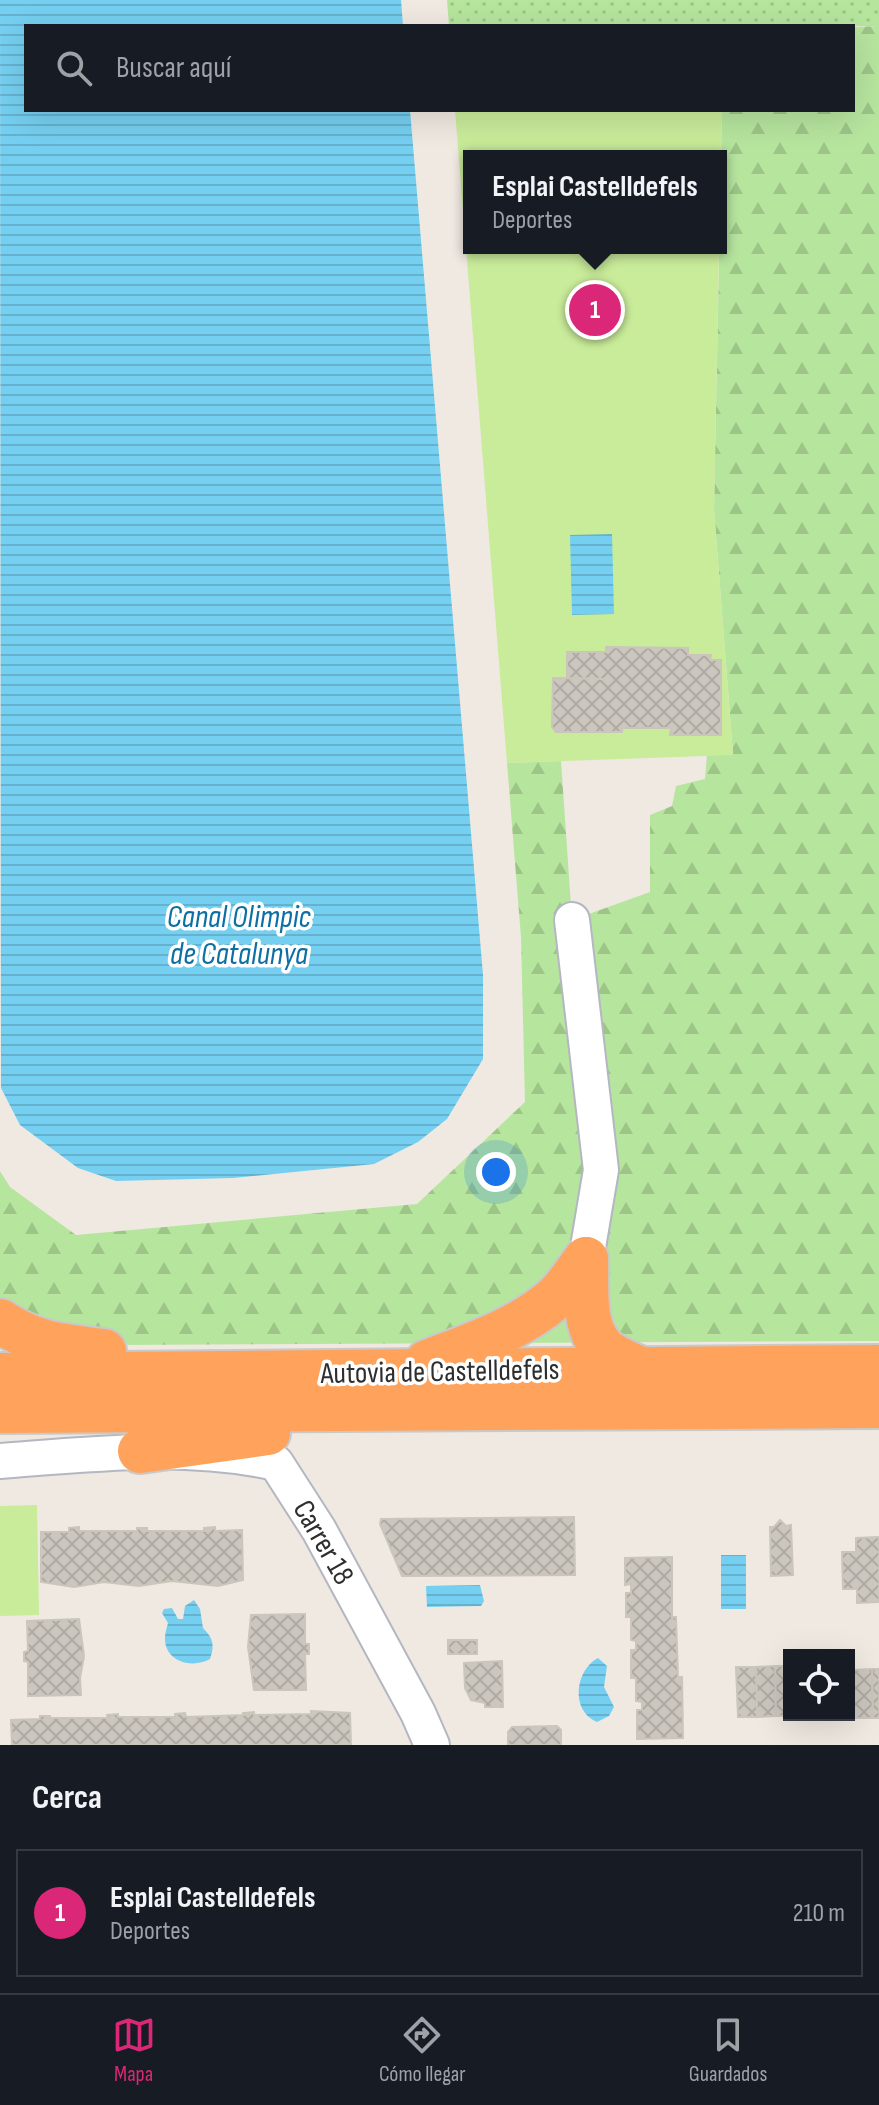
<!DOCTYPE html>
<html lang="es">
<meta charset="utf-8">
<style>
:root{--surface:#171b24;--page:#20242c;--text:#f1f3f6;--muted:#9ea1a6;--line:#363941;--accent:#db2777}
body{margin:0;font-family:"Sofia Sans Condensed",sans-serif;background:var(--page);color:var(--text)}
.controls{position:absolute;right:24px;bottom:24px;display:grid;overflow:hidden;border-radius:0px;box-shadow:0 8px 32px #0002}
.controls button{width:72px;height:72px;display:grid;place-items:center;padding:0;border:0;border-bottom:2px solid var(--line);background:var(--surface);color:var(--text);font:40px sans-serif}
.you{position:absolute;left:496px;top:1172px;width:28px;height:28px;margin:-20px;border:6px solid #fff;border-radius:50%;background:#1a73e8;box-shadow:0 0 0 12px #1a73e833}
.badge{display:grid;place-items:center;width:52px;height:52px;border-radius:50%;background:var(--accent);color:#fff;font-size:26px;font-weight:700}
.pin{position:absolute;translate:-50% -50%;border:4px solid #fff;box-shadow:0 2px 8px #0006}
.popup{position:absolute;left:463px;top:150px;width:264px;height:104px;box-sizing:border-box;display:grid;place-content:center;border-radius:0px;background:var(--surface);filter:drop-shadow(0 2px 6px #0005);font-size:26px;white-space:nowrap;color:var(--muted)}
.popup b{font-size:30px;color:var(--text)}
.popup::after{content:'';position:absolute;left:50%;top:100%;margin-left:-16px;border:16px solid transparent;border-top-color:var(--surface)}
.list{margin:0;padding:0;list-style:none}
h2{display:flex;justify-content:space-between;align-items:center;height:104px;margin:0;padding:0 32px;font-size:34px}
h2 small{font-size:26px;font-weight:400;color:var(--muted)}
.list li{display:grid;grid-template-columns:52px 1fr auto;gap:24px;align-items:center;box-sizing:border-box;height:128px;margin:0 16px 16px;padding:0 16px;border:2px solid var(--line);border-radius:0px}
.list b{display:block;font-size:30px;white-space:nowrap}
.list p{margin:0;font-size:26px;white-space:nowrap;color:var(--muted)}
.list em{font-size:26px;font-style:normal;color:var(--muted)}
.icon{flex:none;width:44px;height:44px;fill:none;stroke:currentColor;stroke-width:2;stroke-linecap:round;stroke-linejoin:round}
.map{position:relative;flex:none;width:879px;height:1745px;overflow:hidden}
.search{position:absolute;background:var(--surface);box-shadow:0 8px 32px #0002;left:24px;right:24px;top:24px;height:88px;display:flex;align-items:center;gap:20px;box-sizing:border-box;padding:0 28px;border-radius:0px;color:var(--muted);font-size:30px}
.sheet{height:248px;background:var(--surface)}
nav{display:flex;justify-content:space-around;align-items:center;box-sizing:border-box;height:112px;border-top:2px solid var(--line);background:var(--surface);font-size:22px;color:var(--muted)}
nav a{display:grid;justify-items:center;gap:4px}
nav .on{color:var(--accent)}
.map>svg:first-child{display:block}
.grass{fill:url(#grass-dots)}
.forest{fill:url(#forest-firs)}
.pitch{fill:#c9ec9a}
.water{fill:url(#water-rules)}
.building{fill:url(#building-cross-hatch);stroke:#cbc5ba;stroke-width:2}
.lines{fill:none;stroke-linecap:round;stroke-linejoin:round}
.minor-casing{stroke:#b4b7c1;stroke-width:38}
.highway-casing{stroke:#c9c9c9;stroke-width:48}
.minor{stroke:#fff;stroke-width:34}
.highway{stroke:#ffa35c;stroke-width:44}
.labels{text-anchor:middle;stroke-width:7;stroke-linejoin:round;paint-order:stroke}
.street-label{font-size:30px;fill:#2e2e2e;stroke:#fff}
.water-label{font-size:32px;font-style:italic;fill:#0d6fa3;stroke:#fff}
</style>
<div class="map">
<svg width="879" height="1745" viewBox="0 0 879 1745">
<defs>
<pattern id="grass-dots" width="8" height="8" patternUnits="userSpaceOnUse" patternTransform="scale(2)"><rect width="8" height="8" fill="#b6e59e"/><path d="M2 2h.1M6 6h.1" fill="none" stroke="#9dc588" stroke-width="1.8" stroke-linecap="round"/></pattern>
<pattern id="forest-firs" width="22" height="20" patternUnits="userSpaceOnUse" patternTransform="scale(2)"><rect width="22" height="20" fill="#b6e59e"/><path d="M5 1l3.5 6h-7zM16 11l3.5 6h-7z" fill="#9dc588"/></pattern>
<pattern id="water-rules" width="6" height="5" patternUnits="userSpaceOnUse" patternTransform="scale(2)"><rect width="6" height="5" fill="#75cff0"/><path d="M0 2.5h6" fill="none" stroke="#66b2ce"/></pattern>
<pattern id="building-cross-hatch" width="8" height="8" patternUnits="userSpaceOnUse" patternTransform="scale(2)"><rect width="8" height="8" fill="#cbc7bf"/><path d="M0 0l8 8M0 8l8-8" fill="none" stroke="#afaba4"/></pattern>
</defs>
<rect width="100%" height="100%" fill="#efe9e1"/>
<polygon class="grass" points="447,0 879,0 879,26 449,26"/>
<polygon class="forest" points="879,26 879,1341 113,1345 0,1311 0,1171 10,1187 76,1235 417,1204 525,1102 521,937 507,763 561,761 572,920 650,892 650,815 672,806 676,786 705,779 707,755 733,754 714,509 722,110 853,110 853,27"/>
<g class="pitch">
<polygon points="455,110 722,110 721,171 721,156 469,156 469,248 719,248 714,509 733,755 507,763"/>
<polygon points="37,1505 39,1615 0,1616 0,1506"/>
</g>
<g class="water">
<polygon points="0,0 401,0 403,26 26,26 26,110 410,110 483,975 483,1059 447,1119 418,1142 374,1164 233,1178 116,1181 78,1168 20,1125 1,1088"/>
<polygon points="612,534 614,614 572,615 570,535"/>
<rect x="721" y="1555" width="25" height="54"/>
<polygon points="480,1585 484,1601 481,1606 427,1607 426,1586"/>
<path d="M194,1600l6,9 3,19c10,10 12,17 7,31 -18,10 -46,3 -45,-22 0,-5 2,-9 3,-14l-6,-10 2,-4 8,-1 6,11h5l2,-13z"/>
<path d="M598,1658l9,8 -3,21 10,20 -5,9 -12,6c-27,-11 -22,-52 1,-64z"/>
</g>
<g class="building">
<polygon points="606,647 688,648 688,655 711,655 710,660 721,660 721,735 670,735 671,728 622,728 622,732 556,732 552,727 553,678 606,679 567,678 567,652 606,652"/>
<polygon points="574,1517 575,1575 402,1576 380,1524 381,1519"/>
<polygon points="780,1520 786,1526 791,1525 793,1575 771,1576 770,1527 774,1527"/>
<polygon points="79,1527 79,1531 137,1531 137,1528 147,1528 147,1531 204,1531 204,1528 215,1527 215,1531 242,1530 243,1580 218,1586 172,1581 139,1586 104,1582 74,1587 41,1582 41,1532 69,1532 69,1528"/>
<polygon points="879,1537 879,1602 857,1603 857,1589 843,1589 842,1552 856,1552 856,1538"/>
<polygon points="672,1557 672,1617 676,1617 678,1677 682,1677 683,1738 637,1739 637,1710 642,1710 642,1702 636,1701 636,1678 631,1678 631,1650 636,1650 636,1641 631,1640 631,1617 626,1617 626,1593 631,1593 631,1584 625,1585 625,1558"/>
<polygon points="305,1614 305,1644 309,1644 309,1654 305,1654 306,1690 254,1690 248,1647 251,1615"/>
<polygon points="79,1619 84,1656 80,1678 81,1695 28,1696 28,1662 24,1661 24,1652 28,1651 27,1621"/>
<rect x="448" y="1640" width="29" height="14"/>
<polygon points="502,1661 503,1707 485,1707 485,1703 471,1700 465,1688 464,1663"/>
<polygon points="775,1666 776,1716 757,1717 756,1667"/>
<polygon points="775,1666 789,1666 789,1715 795,1716 776,1716"/>
<polygon points="736,1667 756,1667 757,1717 738,1717"/>
<polygon points="849,1667 853,1667 854,1716 835,1717 835,1715 849,1715"/>
<polygon points="872,1669 873,1718 854,1718 853,1670"/>
<polygon points="872,1669 879,1669 879,1718 873,1718"/>
<polygon points="311,1711 350,1713 351,1745 12,1745 11,1720 40,1719 40,1716 50,1716 50,1718 108,1718 107,1715 118,1714 118,1717 175,1717 175,1714 185,1713 186,1717 244,1715 243,1713 254,1712 254,1715 311,1714"/>
<polygon points="557,1726 561,1730 561,1745 508,1745 508,1732 512,1727"/>
</g>
<g class="lines">
<defs>
<g id="minor">
<polyline points="572,920 601,1170 586,1259"/>
<path d="M0,1461c91,-7 185,-18 276,2l43,67 99,183 14,32"/>
</g>
<g id="highway">
<path d="M586,1259c1,28 -4,66 16,88 9,10 26,16 39,22"/>
<path d="M0,1321c35,24 64,25 104,30"/>
<path d="M427,1362c42,-16 93,-33 128,-64 12,-11 21,-26 31,-39"/>
<polyline points="0,1375 879,1367"/>
<polyline points="0,1411 879,1406"/>
<polyline points="140,1451 268,1433"/>
</g>
</defs>
<use href="#minor" class="minor-casing"/>
<use href="#highway" class="highway-casing"/>
<use href="#minor" class="minor"/>
<use href="#highway" class="highway"/>
</g>
<g class="labels">
<g class="street-label">
<text transform="translate(440 1371) rotate(-1)" y="10">Autovia de Castelldefels</text>
<text transform="translate(324 1542) rotate(60)" y="10">Carrer 18</text>
</g>
<g class="water-label">
<text x="239" y="927">Canal Olimpic<tspan x="239" dy="37">de Catalunya</tspan></text>
</g>
</g>
</svg>
<div class="controls">
<button><svg class="icon" aria-label="locate" viewBox="0 0 24 24"><circle cx="12" cy="12" r="6"/><path d="M12 2v4M12 18v4M2 12h4M18 12h4"/></svg></button>
</div>
<div class="you"></div>
<div class="pin badge" style="left:595px;top:310px">1</div>
<div class="popup"><b>Esplai Castelldefels</b>Deportes</div>
<div class="search"><svg class="icon" aria-label="search" viewBox="0 0 24 24"><circle cx="10" cy="10" r="6"/><path d="M15 15l6 6"/></svg>Buscar aquí</div>
</div>
<section class="sheet">
<h2>Cerca<small></small></h2>
<ul class="list">
<li><span class="badge">1</span><div><b>Esplai Castelldefels</b><p>Deportes</p></div><em>210 m</em></li>
</ul>
</section>
<nav>
<a class="on"><svg class="icon" aria-label="map" viewBox="0 0 24 24"><path d="M3 6l6-2 6 2 6-2v14l-6 2-6-2-6 2zM9 4v14M15 6v14"/></svg>Mapa</a>
<a><svg class="icon" aria-label="directions" viewBox="0 0 24 24"><path d="M12 3l9 9-9 9-9-9zM9 14v-3h6M13 9l2 2-2 2"/></svg>Cómo llegar</a>
<a><svg class="icon" aria-label="saved" viewBox="0 0 24 24"><path d="M7 4h10v16l-5-4-5 4z"/></svg>Guardados</a>
</nav>
